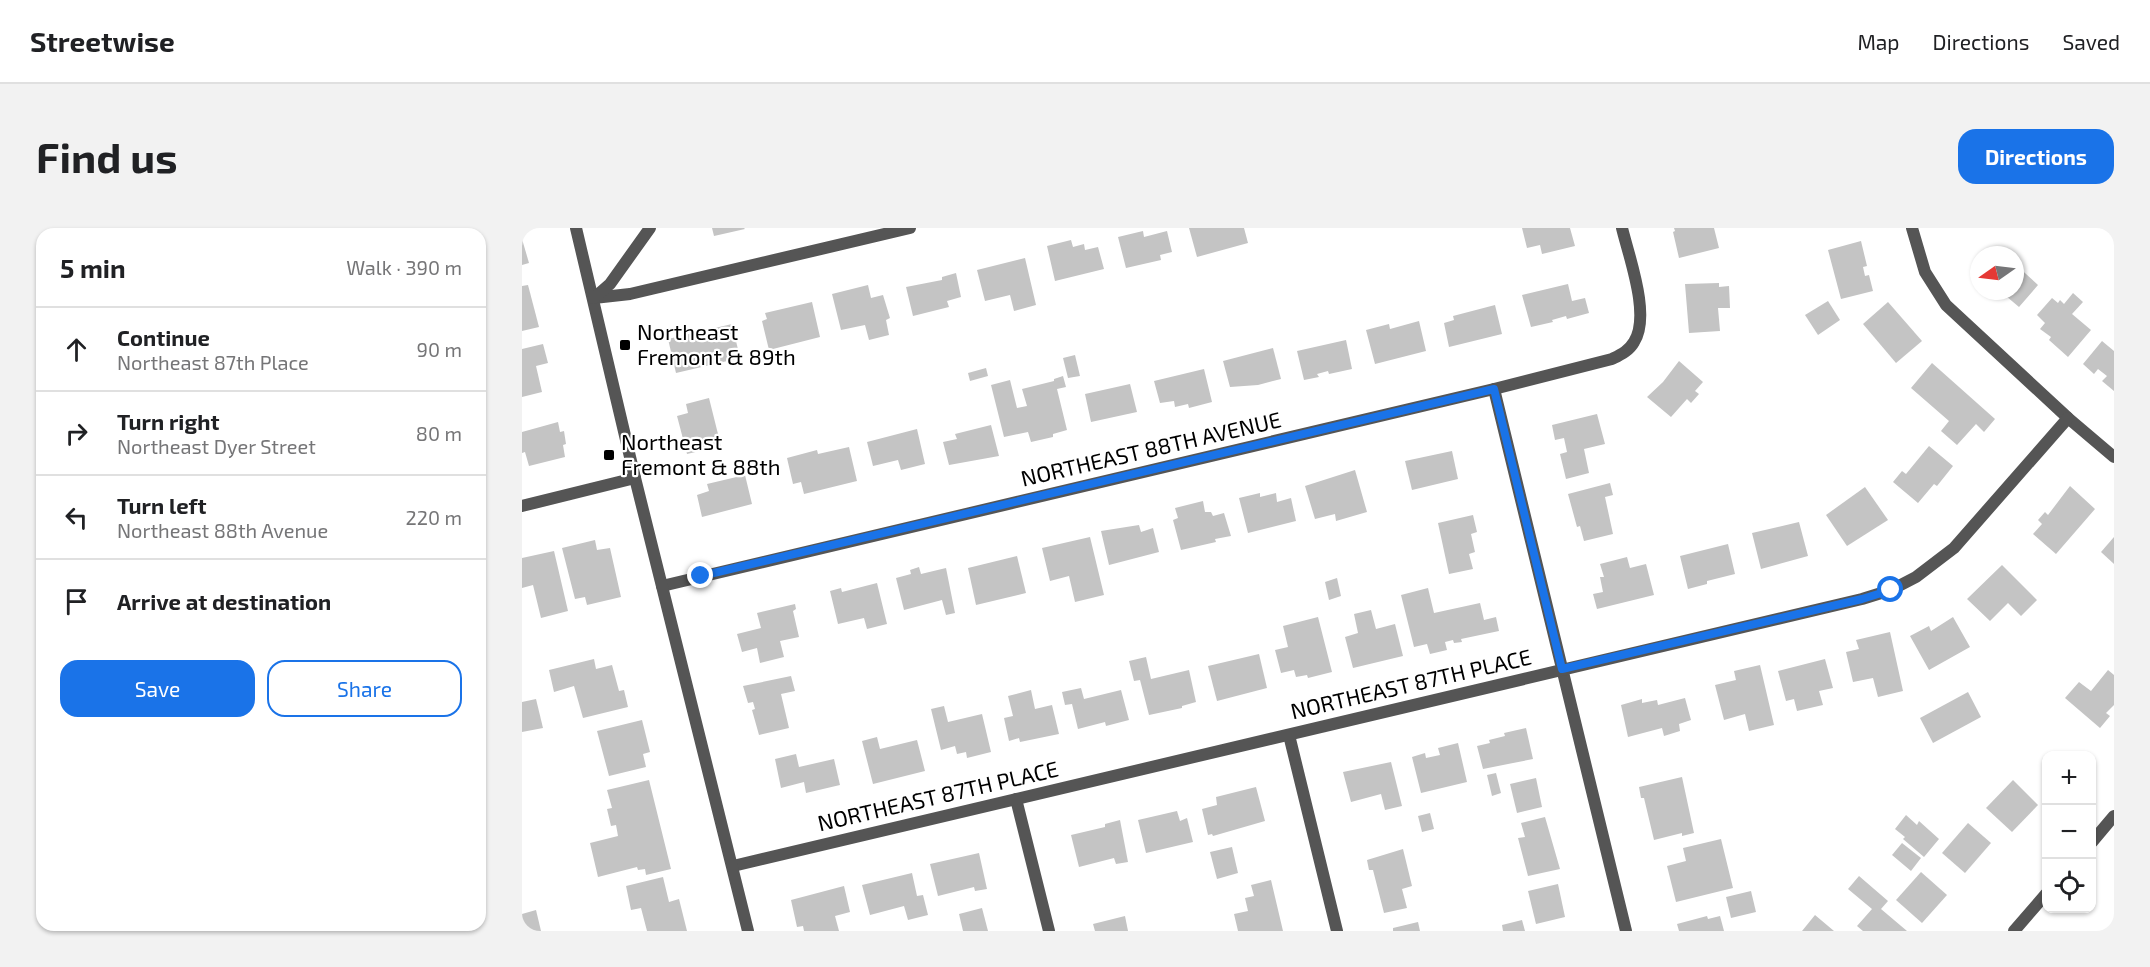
<!DOCTYPE html>
<meta charset="utf-8">
<style>
:root{--surface:#fff;--page:#f2f2f2;--text:#202124;--muted:#757577;--line:#e0e0e0;--accent:#1a73e8}
body{margin:0;font-family:"Exo 2",sans-serif;background:var(--page);color:var(--text)}
.controls{position:absolute;right:18px;bottom:18px;display:grid;overflow:hidden;border-radius:12px;box-shadow:0 2px 4px #0004}
.controls button{width:54px;height:54px;display:grid;place-items:center;padding:0;border:0;border-bottom:2px solid var(--line);background:var(--surface);color:var(--text);font:30px sans-serif}
.compass{position:absolute;left:1448px;top:18px;width:54px;height:54px;border-radius:50%;background:var(--surface);box-shadow:0 2px 4px #0004;rotate:256deg}
.stop{position:absolute;width:18px;height:18px;margin:-14px;border:4px solid #1a73e8;border-radius:50%;background:#fff}
.stop.end{background:#1a73e8;border-color:#fff;box-shadow:0 2px 6px #0008}
.list{margin:0;padding:0;list-style:none}
h2{display:flex;justify-content:space-between;align-items:center;height:78px;margin:0;padding:0 24px;font-size:26px}
h2 small{font-size:20px;font-weight:400;color:var(--muted)}
.list li{display:grid;grid-template-columns:39px 1fr auto;gap:18px;align-items:center;box-sizing:border-box;height:84px;padding:0 24px;border-top:2px solid var(--line)}
.list b{display:block;font-size:22px;white-space:nowrap}
.list p{margin:0;font-size:20px;white-space:nowrap;color:var(--muted)}
.list em{font-size:20px;font-style:normal;color:var(--muted)}
.actions{display:flex;gap:12px;padding:18px 24px}
.actions a{flex:1;padding:14px 0;border:2px solid var(--accent);border-radius:18px;text-align:center;font-size:21px;color:var(--accent)}
.actions .main{background:var(--accent);color:#fff}
.icon{flex:none;width:33px;height:33px;fill:none;stroke:currentColor;stroke-width:2;stroke-linecap:round;stroke-linejoin:round}
.map{position:relative;flex:none;width:1592px;height:703px;overflow:hidden;border-radius:18px}
header{display:flex;align-items:center;gap:36px;box-sizing:border-box;height:84px;padding:0 30px;background:var(--surface);border-bottom:2px solid var(--line)}
header strong{font-size:28px}
nav{display:flex;gap:33px;margin-inline-start:auto;font-size:21px}
.intro{display:flex;align-items:center;justify-content:space-between;box-sizing:border-box;height:144px;padding:0 36px}
h1{margin:0;font-size:42px}
.button{padding:15px 27px;border-radius:18px;background:var(--accent);color:#fff;font-size:21px;font-weight:700}
main{display:flex;gap:36px;padding:0 36px}
aside{flex:1;background:var(--surface);border-radius:18px;box-shadow:0 2px 4px #0004}
.map>svg:first-child{display:block}
.building{fill:#c4c4c4}
.lines{fill:none;stroke-linecap:round;stroke-linejoin:round}
.minor{stroke:#555;stroke-width:12}
.tertiary{stroke:#555;stroke-width:12}
.route{stroke:#1a73e8;stroke-width:8}
.poi-dot{fill:#000;stroke:#fff;stroke-width:2}
.labels{text-anchor:middle;stroke-width:4.5;stroke-linejoin:round;paint-order:stroke}
.poi-label{font-size:22px;fill:#000;stroke:#fff;text-anchor:start}
.street-label{font-size:22px;fill:#000;stroke:#fff}
</style>
<header>
<strong>Streetwise</strong>
<nav><a>Map</a><a>Directions</a><a>Saved</a></nav>
</header>
<div class="intro"><h1>Find us</h1><a class="button">Directions</a></div>
<main>
<aside>
<h2>5 min<small>Walk · 390 m</small></h2>
<ul class="list">
<li><svg class="icon" aria-label="ahead" viewBox="0 0 24 24"><path d="M12 20V5M6 11l6-6 6 6"/></svg><div><b>Continue</b><p>Northeast 87th Place</p></div><em>90 m</em></li>
<li><svg class="icon" aria-label="right" viewBox="0 0 24 24"><path d="M7 20v-9h11M14 6l5 5-5 5"/></svg><div><b>Turn right</b><p>Northeast Dyer Street</p></div><em>80 m</em></li>
<li><svg class="icon" aria-label="left" viewBox="0 0 24 24"><path d="M17 20v-9H6M10 6l-5 5 5 5"/></svg><div><b>Turn left</b><p>Northeast 88th Avenue</p></div><em>220 m</em></li>
<li><svg class="icon" aria-label="arrive" viewBox="0 0 24 24"><path d="M6 21V4h12l-3 4 3 4H6"/></svg><div><b>Arrive at destination</b></div></li>
</ul>
<div class="actions"><a class="main">Save</a><a>Share</a></div>
</aside>
<div class="map">
<svg width="1592" height="703" viewBox="0 0 1592 703">
<rect width="100%" height="100%" fill="#fff"/>
<g class="building">
<polygon points="190,0 222,0 223,1 192,8"/>
<polygon points="667,0 722,0 726,15 675,29"/>
<polygon points="1000,0 1048,0 1053,18 1020,26 1018,17 1005,20"/>
<polygon points="1152,0 1192,0 1197,20 1157,30 1151,4 1153,3"/>
<polygon points="621,3 622,9 645,3 650,24 638,27 639,32 604,40 596,9"/>
<polygon points="0,11 7,35 0,37"/>
<polygon points="549,12 551,19 562,16 563,22 576,19 582,41 533,53 525,18"/>
<polygon points="1339,13 1345,38 1341,39 1343,48 1347,47 1351,63 1319,71 1306,22"/>
<polygon points="503,30 514,77 492,83 488,67 463,73 455,42"/>
<polygon points="1493,36 1516,57 1497,79 1478,63 1493,63"/>
<polygon points="434,45 439,69 425,73 427,79 391,88 384,59 420,52 420,49"/>
<polygon points="1197,55 1197,59 1207,58 1208,80 1196,80 1198,103 1167,105 1163,56"/>
<polygon points="1046,56 1050,73 1063,70 1067,85 1045,91 1044,88 1030,92 1031,94 1009,99 1000,67"/>
<polygon points="6,57 17,99 0,103 0,58"/>
<polygon points="346,57 349,70 361,67 368,90 364,92 367,107 347,112 343,97 319,102 310,66"/>
<polygon points="1551,65 1561,74 1550,86 1569,102 1546,129 1527,112 1529,109 1518,101 1523,95 1515,87 1530,70 1536,75 1538,72 1542,76"/>
<polygon points="1306,73 1318,92 1296,107 1283,87"/>
<polygon points="290,74 298,109 247,122 240,93 245,91 243,85"/>
<polygon points="1366,74 1400,113 1374,135 1341,96"/>
<polygon points="973,77 980,106 927,119 922,95 932,92 931,88"/>
<polygon points="897,93 904,123 853,136 844,102 867,96 868,101"/>
<polygon points="210,96 218,130 154,145 146,111"/>
<polygon points="824,112 830,141 807,146 806,143 795,146 797,149 782,152 775,123"/>
<polygon points="1580,113 1592,123 1592,163 1580,153 1585,148 1576,141 1572,146 1561,136"/>
<polygon points="21,116 26,135 14,138 20,164 0,169 0,121"/>
<polygon points="751,120 759,151 736,157 708,159 701,133"/>
<polygon points="553,127 558,148 546,150 541,130"/>
<polygon points="1157,133 1181,154 1173,163 1177,166 1169,175 1165,171 1149,189 1125,169 1141,154"/>
<polygon points="1410,135 1473,191 1462,204 1454,196 1435,217 1419,203 1427,193 1389,160"/>
<polygon points="464,140 466,148 448,153 446,145"/>
<polygon points="682,141 690,174 667,180 666,176 653,179 652,173 638,175 632,153"/>
<polygon points="541,148 544,159 535,161 545,202 531,206 531,209 509,214 506,204 482,209 469,157 488,152 495,180 505,178 500,161 532,153 532,151"/>
<polygon points="608,156 615,184 569,194 563,166"/>
<polygon points="187,170 199,218 165,226 155,188 166,185 164,176"/>
<polygon points="1075,186 1083,216 1062,221 1067,245 1044,251 1038,226 1045,224 1042,210 1033,212 1030,197"/>
<polygon points="36,194 38,204 42,203 44,216 41,217 43,229 7,238 3,224 0,225 0,204"/>
<polygon points="469,197 477,228 427,237 421,214 435,211 433,206"/>
<polygon points="395,201 403,236 379,242 376,232 351,238 345,214"/>
<polygon points="1407,218 1431,238 1415,258 1412,256 1396,275 1371,254 1380,243 1384,246"/>
<polygon points="327,219 335,253 282,266 279,254 271,256 265,230 295,222 296,226"/>
<polygon points="930,223 936,251 890,262 883,233"/>
<polygon points="833,242 845,284 814,293 813,286 793,291 783,258"/>
<polygon points="223,247 230,276 180,289 175,267 187,263 185,256"/>
<polygon points="1088,255 1091,267 1083,269 1091,306 1062,313 1058,298 1055,299 1046,266"/>
<polygon points="1548,258 1573,281 1534,326 1511,306 1520,296 1516,292 1523,284 1526,287"/>
<polygon points="1343,259 1366,292 1325,318 1304,287"/>
<polygon points="738,265 738,269 754,265 755,274 769,270 774,293 726,305 717,270"/>
<polygon points="681,273 683,284 689,284 691,288 702,285 709,308 693,311 694,314 659,322 651,292 656,290 653,280"/>
<polygon points="951,287 955,304 949,306 953,324 947,326 951,341 927,346 916,295"/>
<polygon points="1277,294 1286,328 1239,341 1230,305"/>
<polygon points="617,297 619,304 631,300 637,324 587,337 579,303"/>
<polygon points="568,309 582,367 553,374 547,348 528,353 520,320"/>
<polygon points="1592,309 1592,336 1579,324"/>
<polygon points="73,312 75,322 88,320 99,369 65,377 63,369 53,371 40,320"/>
<polygon points="1206,316 1213,346 1185,353 1185,356 1166,361 1158,328"/>
<polygon points="32,323 46,383 19,390 11,357 0,360 0,330"/>
<polygon points="495,328 504,365 454,377 446,340"/>
<polygon points="1105,329 1108,340 1124,336 1132,367 1075,381 1071,366 1081,364 1078,349 1082,349 1078,336"/>
<polygon points="1480,337 1515,372 1499,388 1486,375 1468,393 1445,371"/>
<polygon points="397,339 399,346 424,340 433,385 424,387 420,372 382,382 374,350 389,346 388,342"/>
<polygon points="815,350 819,368 807,372 803,354"/>
<polygon points="355,355 365,396 345,401 342,390 316,396 308,363 319,360 320,364"/>
<polygon points="906,360 912,385 958,375 962,392 974,389 977,403 939,411 940,414 932,415 931,412 923,414 925,422 908,426 905,416 892,419 879,367"/>
<polygon points="273,376 274,381 271,383 277,409 258,413 262,429 238,435 235,420 220,424 215,406 239,400 235,385"/>
<polygon points="849,382 854,401 873,396 881,428 831,440 823,409 836,405 832,386"/>
<polygon points="796,389 810,444 786,450 785,447 774,449 772,442 759,445 753,422 766,419 761,398"/>
<polygon points="1431,389 1448,419 1407,442 1388,408 1407,398 1409,403"/>
<polygon points="1368,404 1381,463 1356,469 1351,450 1331,454 1324,424 1337,421 1334,412"/>
<polygon points="737,426 745,460 695,473 686,438"/>
<polygon points="624,429 629,451 667,442 674,474 660,478 660,480 627,487 618,452 612,453 607,433"/>
<polygon points="72,431 74,441 90,437 97,463 102,462 106,479 61,490 52,458 32,464 27,442"/>
<polygon points="1303,431 1311,460 1297,463 1301,477 1275,483 1272,471 1264,473 1256,443"/>
<polygon points="1238,437 1252,497 1227,503 1223,486 1202,492 1193,457 1214,452 1212,443"/>
<polygon points="1586,442 1592,447 1592,477 1584,485 1588,488 1578,500 1543,470 1557,454 1569,463"/>
<polygon points="269,448 273,463 259,466 267,500 237,507 230,482 233,481 231,474 226,475 221,458"/>
<polygon points="559,460 562,471 599,462 607,492 584,498 583,494 556,501 550,476 543,477 540,464"/>
<polygon points="509,462 513,481 530,477 537,506 498,514 497,510 487,513 482,490 491,488 486,468"/>
<polygon points="1446,464 1459,489 1411,515 1398,490"/>
<polygon points="1163,470 1169,492 1157,496 1158,503 1142,508 1140,500 1106,509 1099,477 1120,471 1120,475 1135,472 1136,477"/>
<polygon points="14,471 21,500 0,504 0,474"/>
<polygon points="422,478 426,494 460,486 469,524 445,530 444,524 435,526 433,518 419,522 409,481"/>
<polygon points="120,492 128,524 121,526 124,539 87,548 75,503"/>
<polygon points="1004,500 1011,531 961,541 955,518 968,515 967,512 983,508 982,505"/>
<polygon points="355,509 358,521 395,512 403,543 351,556 340,513"/>
<polygon points="936,515 945,554 899,565 890,529 903,525 904,530 918,527 916,520"/>
<polygon points="274,526 277,539 312,531 318,557 284,565 282,554 259,560 253,531"/>
<polygon points="869,534 880,578 863,582 859,566 829,574 821,544"/>
<polygon points="974,545 979,565 970,568 965,547"/>
<polygon points="1160,549 1172,605 1160,608 1160,605 1132,612 1122,570 1119,570 1117,559"/>
<polygon points="1014,550 1020,579 995,585 988,556"/>
<polygon points="127,552 149,641 124,647 123,641 116,642 115,639 76,649 68,615 96,608 94,597 89,598 85,581 90,580 85,562"/>
<polygon points="1491,552 1516,577 1490,604 1464,580"/>
<polygon points="734,559 743,593 691,608 690,606 686,607 680,581 695,577 694,569"/>
<polygon points="655,583 658,593 665,590 671,614 624,625 616,592"/>
<polygon points="908,585 912,601 900,604 896,588"/>
<polygon points="1384,587 1395,597 1397,593 1417,611 1402,629 1381,611 1383,609 1373,601"/>
<polygon points="1023,589 1038,641 1006,648 996,610 1003,609 999,595"/>
<polygon points="598,592 606,634 594,636 592,630 557,639 549,607 583,599 583,596"/>
<polygon points="1446,595 1469,615 1443,645 1420,625"/>
<polygon points="1199,611 1211,660 1154,674 1145,638 1164,633 1161,620"/>
<polygon points="1380,615 1399,630 1389,643 1370,627"/>
<polygon points="710,619 716,645 695,651 688,624"/>
<polygon points="881,621 890,658 880,661 885,680 862,685 851,642 847,642 845,632"/>
<polygon points="457,625 465,661 453,663 452,659 416,668 408,636"/>
<polygon points="1399,644 1425,667 1400,695 1374,672"/>
<polygon points="390,645 395,668 401,667 406,687 386,692 382,678 348,687 340,657"/>
<polygon points="1337,648 1366,673 1359,681 1385,703 1341,703 1335,698 1350,681 1326,661"/>
<polygon points="141,649 147,674 157,671 165,703 125,703 119,680 109,682 104,658"/>
<polygon points="749,652 761,703 716,703 712,686 726,683 723,670 732,668 729,657"/>
<polygon points="1036,656 1043,689 1014,696 1006,663"/>
<polygon points="322,658 328,684 313,688 317,703 282,703 281,698 275,699 269,672"/>
<polygon points="1229,663 1234,684 1209,690 1204,669"/>
<polygon points="460,680 466,703 441,703 437,686"/>
<polygon points="14,682 19,703 0,703 0,686"/>
<polygon points="1293,687 1312,703 1280,703"/>
<polygon points="603,688 606,703 573,703 571,696"/>
<polygon points="1185,688 1186,691 1198,688 1202,703 1157,703 1155,696"/>
<polygon points="1000,692 1003,703 981,703 980,697"/>
<polygon points="896,694 898,703 871,703 871,700"/>
</g>
<g class="lines">
<g class="minor">
<polyline points="1390,0 1403,44 1424,77 1546,190 1592,229"/>
<polyline points="72,70 108,66 388,0"/>
<polyline points="972,161 1104,703"/>
<polyline points="0,278 113,250"/>
<path d="M140,358l832,-197 118,-30c8,-4 17,-8 22,-17 17,-26 -5,-85 -12,-114"/>
<polyline points="767,507 815,703"/>
<polyline points="494,571 527,703"/>
<polyline points="1570,614 1592,588"/>
<polyline points="211,638 1340,371 1369,362 1394,349 1432,320 1546,190"/>
<polyline points="1492,703 1524,666"/>
</g>
<g class="tertiary">
<polyline points="54,0 113,250 226,703"/>
<polyline points="72,70 88,56 128,0"/>
</g>
</g>
<g class="lines">
<polyline class="route" points="179,348 972,161 1040,441 1340,371 1369,362"/>
</g>
<g class="poi-dot">
<rect x="97" y="111" width="12" height="12" rx="3"/>
<rect x="81" y="221" width="12" height="12" rx="3"/>
</g>
<g class="labels">
<g class="poi-label">
<text x="115" y="112">Northeast<tspan x="115" dy="25">Fremont &amp; 89th</tspan></text>
<text x="99" y="222">Northeast<tspan x="99" dy="25">Fremont &amp; 88th</tspan></text>
</g>
<g class="street-label">
<text transform="translate(629 221) rotate(-13)" y="8">NORTHEAST 88TH AVENUE</text>
<text transform="translate(889 456) rotate(-13)" y="8">NORTHEAST 87TH PLACE</text>
<text transform="translate(416 568) rotate(-13)" y="8">NORTHEAST 87TH PLACE</text>
</g>
</g>
</svg>
<div class="controls">
<button>+</button>
<button>−</button>
<button><svg class="icon" aria-label="locate" viewBox="0 0 24 24"><circle cx="12" cy="12" r="6"/><path d="M12 2v4M12 18v4M2 12h4M18 12h4"/></svg></button>
</div>
<svg class="compass" viewBox="-18 -18 36 36"><path d="M0-13l5 13h-10z" fill="#e53935"/><path d="M0 13l5-13h-10z" fill="#757577"/></svg>
<div class="stop" style="left:1369px;top:362px"></div>
<div class="stop end" style="left:179px;top:348px"></div>
</div>
</main>
